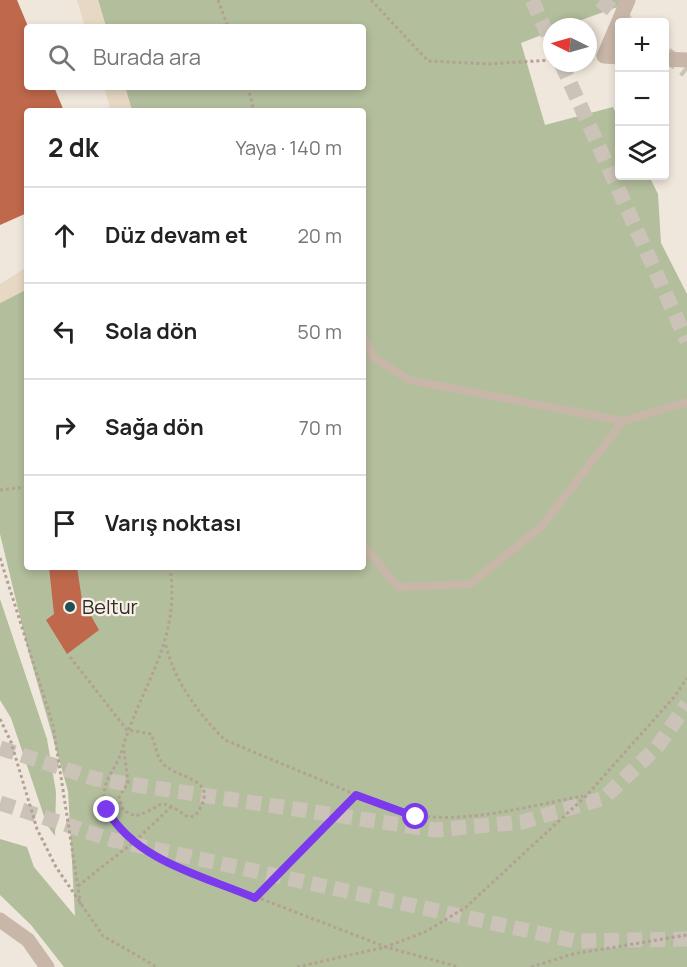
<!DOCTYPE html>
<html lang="tr">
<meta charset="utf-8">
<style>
:root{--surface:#fff;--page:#f2f2f2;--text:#222;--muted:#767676;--line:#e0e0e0}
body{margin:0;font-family:Manrope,sans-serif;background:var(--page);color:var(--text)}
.controls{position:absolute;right:18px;top:18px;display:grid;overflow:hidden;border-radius:6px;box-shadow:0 3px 9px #0003}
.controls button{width:54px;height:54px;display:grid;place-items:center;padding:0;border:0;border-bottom:2px solid var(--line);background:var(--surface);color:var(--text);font:30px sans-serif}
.compass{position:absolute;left:543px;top:18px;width:54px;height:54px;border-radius:50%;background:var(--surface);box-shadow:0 3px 9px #0003;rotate:275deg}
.stop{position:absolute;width:18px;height:18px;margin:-14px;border:4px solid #7c3aed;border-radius:50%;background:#fff}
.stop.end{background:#7c3aed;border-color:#fff;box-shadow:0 2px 6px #0008}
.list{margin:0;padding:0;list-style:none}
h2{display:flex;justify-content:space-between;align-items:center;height:78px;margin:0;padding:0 24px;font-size:26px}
h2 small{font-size:20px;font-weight:400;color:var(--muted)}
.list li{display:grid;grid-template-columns:39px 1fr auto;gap:18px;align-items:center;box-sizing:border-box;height:96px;padding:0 24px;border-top:2px solid var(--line)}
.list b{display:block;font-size:22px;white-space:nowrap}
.list em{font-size:20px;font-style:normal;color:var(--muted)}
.icon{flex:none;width:33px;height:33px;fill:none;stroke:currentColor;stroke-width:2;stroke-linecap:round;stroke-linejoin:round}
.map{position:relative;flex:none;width:687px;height:967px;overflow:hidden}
.search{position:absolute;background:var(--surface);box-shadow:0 3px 9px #0003;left:24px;top:24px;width:342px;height:66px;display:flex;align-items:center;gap:15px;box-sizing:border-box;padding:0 21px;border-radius:6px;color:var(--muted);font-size:22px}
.panel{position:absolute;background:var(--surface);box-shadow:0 3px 9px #0003;left:24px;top:108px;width:342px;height:462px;border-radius:6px}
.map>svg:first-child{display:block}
.green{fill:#b3be9d}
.plaza{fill:#e7d8c4}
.building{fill:#bf684b}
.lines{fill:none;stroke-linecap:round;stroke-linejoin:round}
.primary-tunnel{stroke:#cbc2b8;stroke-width:15;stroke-dasharray:15 8;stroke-linecap:butt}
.path{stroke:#b3a193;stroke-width:3;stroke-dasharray:3 3;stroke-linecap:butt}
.service{stroke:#c8b7a8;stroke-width:8}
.minor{stroke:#c8b7a8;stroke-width:15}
.route{stroke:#7c3aed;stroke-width:8}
.poi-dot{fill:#205054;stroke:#f8f1e8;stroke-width:2}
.labels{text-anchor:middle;stroke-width:4.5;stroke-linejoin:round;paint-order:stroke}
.poi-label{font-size:20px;fill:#352c28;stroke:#f8f1e8;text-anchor:start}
</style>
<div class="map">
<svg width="687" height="967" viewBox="0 0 687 967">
<rect width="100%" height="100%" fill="#f0e7dc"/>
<g class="green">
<polygon points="98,0 625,0 623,5 562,27 552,27 552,31 521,43 545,125 613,107 619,119 620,176 649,176 658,194 661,243 687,294 687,967 64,967 31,925 0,895 0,839 27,847 34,867 75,916 68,791 28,650 0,534 0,303 27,289 27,567 363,567 363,111 132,111 125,87 363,87 363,27 106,27"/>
<polygon points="0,599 47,739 56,792 55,836 47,825 11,718 0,700"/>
</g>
<g class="plaza">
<polygon points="77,0 98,0 106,27 85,27"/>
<polygon points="104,87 125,87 132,111 111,111"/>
<polygon points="27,267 27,289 0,303 0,284"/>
</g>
<g class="building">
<polygon points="0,0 17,0 27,24 27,87 54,87 64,111 27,111 27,213 0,225"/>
<polygon points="49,567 77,567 82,600 99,630 67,654 46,620 54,614"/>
</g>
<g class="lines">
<g class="primary-tunnel">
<polyline points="532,0 552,44"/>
<polyline points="600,0 627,22"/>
<polyline points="666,54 687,71"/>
<polyline points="561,63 687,341"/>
<polyline points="0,748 96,779 435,830 522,822 604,798 657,747 687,704"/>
<polyline points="0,803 113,840 575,941 687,939"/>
</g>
<g class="path">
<polyline points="218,0 228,27"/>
<polyline points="371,0 428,61 488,64 552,60"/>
<polyline points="248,87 254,111"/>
<polyline points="0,490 27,487"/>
<polyline points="0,558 53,725 81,907"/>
<path d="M170,567c11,74 -28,116 -48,183 -5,18 -20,30 -18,50 4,27 38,49 59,61l223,86 73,20"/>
<path d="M166,645c7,34 34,71 59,95l170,71c61,17 127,-4 188,-15"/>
<path d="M70,657l57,73 24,4c4,8 5,20 10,27 13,20 64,14 34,55l-7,1c-34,-23 -21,-10 -53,-1l-12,-6 -4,-13 9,-14 -4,-33"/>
<polyline points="0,719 11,742 37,829 56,867 103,936 157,967"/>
<polyline points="78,886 135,841 172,806"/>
<polyline points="255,898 356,795"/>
<polyline points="297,967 386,947 427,931 466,907 586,796 675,696 687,678"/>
<polyline points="531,967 573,954 687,935"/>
</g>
<g class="service">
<polyline points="363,337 373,357 409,380 623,421 687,402"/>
<polyline points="363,545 398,587 470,584 542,526 623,421"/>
</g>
<g class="minor">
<polyline points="620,57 604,56 628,0"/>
<polyline points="664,59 687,60"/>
<polyline points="0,920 28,940 47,967"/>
</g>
</g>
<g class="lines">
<path class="route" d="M107,810c30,52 97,66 148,88l101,-103 60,22"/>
</g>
<circle class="poi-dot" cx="70" cy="607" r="6"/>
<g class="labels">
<g class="poi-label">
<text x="82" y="614">Beltur</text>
</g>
</g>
</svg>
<div class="controls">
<button>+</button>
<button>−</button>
<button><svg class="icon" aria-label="layers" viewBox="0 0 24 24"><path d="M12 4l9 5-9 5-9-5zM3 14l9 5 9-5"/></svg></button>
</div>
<svg class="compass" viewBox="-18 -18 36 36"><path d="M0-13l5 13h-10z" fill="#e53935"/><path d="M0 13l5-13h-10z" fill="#767676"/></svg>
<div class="stop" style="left:416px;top:817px"></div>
<div class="stop end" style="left:107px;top:810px"></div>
<div class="search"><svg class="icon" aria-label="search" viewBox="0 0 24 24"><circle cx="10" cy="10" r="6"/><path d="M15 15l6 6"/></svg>Burada ara</div>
<section class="panel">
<h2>2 dk<small>Yaya · 140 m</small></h2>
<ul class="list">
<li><svg class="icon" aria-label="ahead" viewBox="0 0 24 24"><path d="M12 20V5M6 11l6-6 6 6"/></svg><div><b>Düz devam et</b></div><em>20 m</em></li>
<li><svg class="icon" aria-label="left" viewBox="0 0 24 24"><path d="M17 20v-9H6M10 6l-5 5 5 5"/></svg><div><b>Sola dön</b></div><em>50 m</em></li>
<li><svg class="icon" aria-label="right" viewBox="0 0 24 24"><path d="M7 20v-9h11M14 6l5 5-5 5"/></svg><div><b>Sağa dön</b></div><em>70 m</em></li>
<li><svg class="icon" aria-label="arrive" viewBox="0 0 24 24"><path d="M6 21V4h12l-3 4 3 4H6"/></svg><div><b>Varış noktası</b></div></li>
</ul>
</section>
</div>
